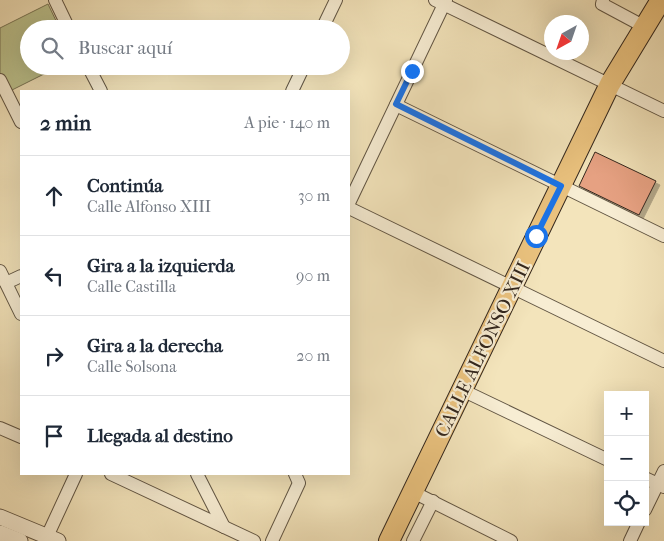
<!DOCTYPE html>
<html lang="es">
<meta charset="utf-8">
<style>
:root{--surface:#fff;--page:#f6f6f7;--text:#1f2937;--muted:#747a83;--line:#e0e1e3}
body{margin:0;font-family:"IM FELL French Canon",serif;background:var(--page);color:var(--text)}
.controls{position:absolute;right:15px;bottom:15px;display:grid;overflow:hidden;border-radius:0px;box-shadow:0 5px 20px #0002}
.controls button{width:45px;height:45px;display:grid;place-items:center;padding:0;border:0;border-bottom:1px solid var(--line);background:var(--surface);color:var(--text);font:25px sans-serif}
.compass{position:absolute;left:544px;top:15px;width:45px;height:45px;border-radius:50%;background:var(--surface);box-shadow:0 5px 20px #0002;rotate:220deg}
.stop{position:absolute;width:15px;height:15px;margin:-11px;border:4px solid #1a73e8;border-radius:50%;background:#fff}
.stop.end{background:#1a73e8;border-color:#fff;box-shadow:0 1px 5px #0008}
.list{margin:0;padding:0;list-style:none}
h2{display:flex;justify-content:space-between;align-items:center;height:65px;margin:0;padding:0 20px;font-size:21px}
h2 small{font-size:16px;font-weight:400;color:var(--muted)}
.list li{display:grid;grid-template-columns:32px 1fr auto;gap:15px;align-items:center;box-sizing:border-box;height:80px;padding:0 20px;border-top:1px solid var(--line)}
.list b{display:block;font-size:19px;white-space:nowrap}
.list p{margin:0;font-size:16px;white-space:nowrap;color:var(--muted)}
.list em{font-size:16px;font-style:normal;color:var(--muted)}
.icon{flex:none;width:28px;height:28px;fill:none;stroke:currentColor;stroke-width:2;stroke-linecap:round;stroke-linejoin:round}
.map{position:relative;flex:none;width:664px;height:541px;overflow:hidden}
.search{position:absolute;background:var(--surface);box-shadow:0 5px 20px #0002;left:20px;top:20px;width:330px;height:55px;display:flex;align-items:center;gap:12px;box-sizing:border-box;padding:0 18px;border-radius:28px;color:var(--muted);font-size:19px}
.panel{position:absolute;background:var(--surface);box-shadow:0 5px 20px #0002;left:20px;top:90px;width:330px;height:385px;border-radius:0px}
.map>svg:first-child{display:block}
.green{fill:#bdc48f;stroke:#787556}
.building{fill:#e6a182;stroke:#32261d;filter:url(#shadow)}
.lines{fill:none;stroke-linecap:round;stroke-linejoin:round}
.minor-casing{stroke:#625644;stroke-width:14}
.tertiary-casing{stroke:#625644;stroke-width:17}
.primary-casing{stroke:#32261d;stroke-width:22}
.minor{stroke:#f7edd3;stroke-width:12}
.tertiary{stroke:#f7edd3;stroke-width:15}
.primary{stroke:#eac27e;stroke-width:20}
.route{stroke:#1a73e8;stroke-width:6}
.labels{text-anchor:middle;stroke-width:4.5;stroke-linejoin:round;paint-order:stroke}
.street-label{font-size:19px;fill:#32261d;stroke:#f7edd3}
</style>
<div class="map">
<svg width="664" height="541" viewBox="0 0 664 541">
<defs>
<filter id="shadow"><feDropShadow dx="4" dy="4" stdDeviation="0" flood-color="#0004"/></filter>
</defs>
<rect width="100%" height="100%" fill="#f3e4bb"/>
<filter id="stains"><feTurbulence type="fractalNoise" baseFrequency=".004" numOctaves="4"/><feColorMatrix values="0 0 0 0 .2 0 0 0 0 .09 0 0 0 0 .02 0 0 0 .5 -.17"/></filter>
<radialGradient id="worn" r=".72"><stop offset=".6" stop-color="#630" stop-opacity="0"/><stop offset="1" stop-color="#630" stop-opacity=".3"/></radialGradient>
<polygon class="green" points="48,4 60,29 29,29 29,66 60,66 0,96 0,28"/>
<polygon class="building" points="595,152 656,181 639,215 579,186"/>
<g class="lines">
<defs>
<g id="minor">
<polyline points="55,0 69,29"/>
<polyline points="435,0 664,111"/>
<polyline points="603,0 602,4 645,27"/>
<polyline points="322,29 336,0"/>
<polyline points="88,66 101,91"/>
<polyline points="0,80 21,122"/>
<polyline points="292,91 304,66"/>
<polyline points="396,105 664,236"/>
<polyline points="349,203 446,0"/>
<polyline points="349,208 664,361"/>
<polyline points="0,271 21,314"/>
<polyline points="6,283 21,276"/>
<polyline points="462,390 608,460"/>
<polyline points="0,428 21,437"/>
<polyline points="111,474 254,541"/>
<polyline points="197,474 224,527"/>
<polyline points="645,478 664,487"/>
<polyline points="413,492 511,541"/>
<polyline points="645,510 664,471"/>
<polyline points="45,541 76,474"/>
<polyline points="272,541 299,483 295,474"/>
<polyline points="413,541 433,501"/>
<polyline points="630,541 639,522"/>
</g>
<g id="tertiary">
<polyline points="0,517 58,541"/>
<polyline points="0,533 20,541"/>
</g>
<polyline id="primary" points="389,541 610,84 661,0"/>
</defs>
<use href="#minor" class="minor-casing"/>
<use href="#tertiary" class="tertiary-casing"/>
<use href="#primary" class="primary-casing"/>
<use href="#minor" class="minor"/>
<use href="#tertiary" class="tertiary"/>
<use href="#primary" class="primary"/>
</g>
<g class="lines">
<polyline class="route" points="412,71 396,104 561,186 536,236"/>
</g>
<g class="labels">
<g class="street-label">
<text transform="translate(482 349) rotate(-64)" y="7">CALLE ALFONSO XIII</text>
</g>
</g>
<rect width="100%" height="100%" filter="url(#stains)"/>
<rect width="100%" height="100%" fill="url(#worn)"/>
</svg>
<div class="controls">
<button>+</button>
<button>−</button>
<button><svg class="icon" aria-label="locate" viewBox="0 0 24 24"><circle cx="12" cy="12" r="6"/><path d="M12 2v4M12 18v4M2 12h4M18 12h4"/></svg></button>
</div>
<svg class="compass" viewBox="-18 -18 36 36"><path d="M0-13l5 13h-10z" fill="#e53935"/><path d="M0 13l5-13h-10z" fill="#747a83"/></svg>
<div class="stop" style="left:536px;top:236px"></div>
<div class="stop end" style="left:412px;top:71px"></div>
<div class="search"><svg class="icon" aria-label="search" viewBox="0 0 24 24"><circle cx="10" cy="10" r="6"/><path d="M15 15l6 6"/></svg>Buscar aquí</div>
<section class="panel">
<h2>2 min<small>A pie · 140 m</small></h2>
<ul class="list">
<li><svg class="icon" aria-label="ahead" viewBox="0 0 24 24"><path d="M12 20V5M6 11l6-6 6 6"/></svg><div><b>Continúa</b><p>Calle Alfonso XIII</p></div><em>30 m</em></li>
<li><svg class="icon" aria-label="left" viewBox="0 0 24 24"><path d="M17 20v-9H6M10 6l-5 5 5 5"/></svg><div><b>Gira a la izquierda</b><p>Calle Castilla</p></div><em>90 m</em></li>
<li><svg class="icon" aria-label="right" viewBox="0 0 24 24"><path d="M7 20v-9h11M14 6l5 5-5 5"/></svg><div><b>Gira a la derecha</b><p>Calle Solsona</p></div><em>20 m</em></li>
<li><svg class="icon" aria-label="arrive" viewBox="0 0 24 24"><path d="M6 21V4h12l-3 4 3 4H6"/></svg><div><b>Llegada al destino</b></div></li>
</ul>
</section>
</div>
